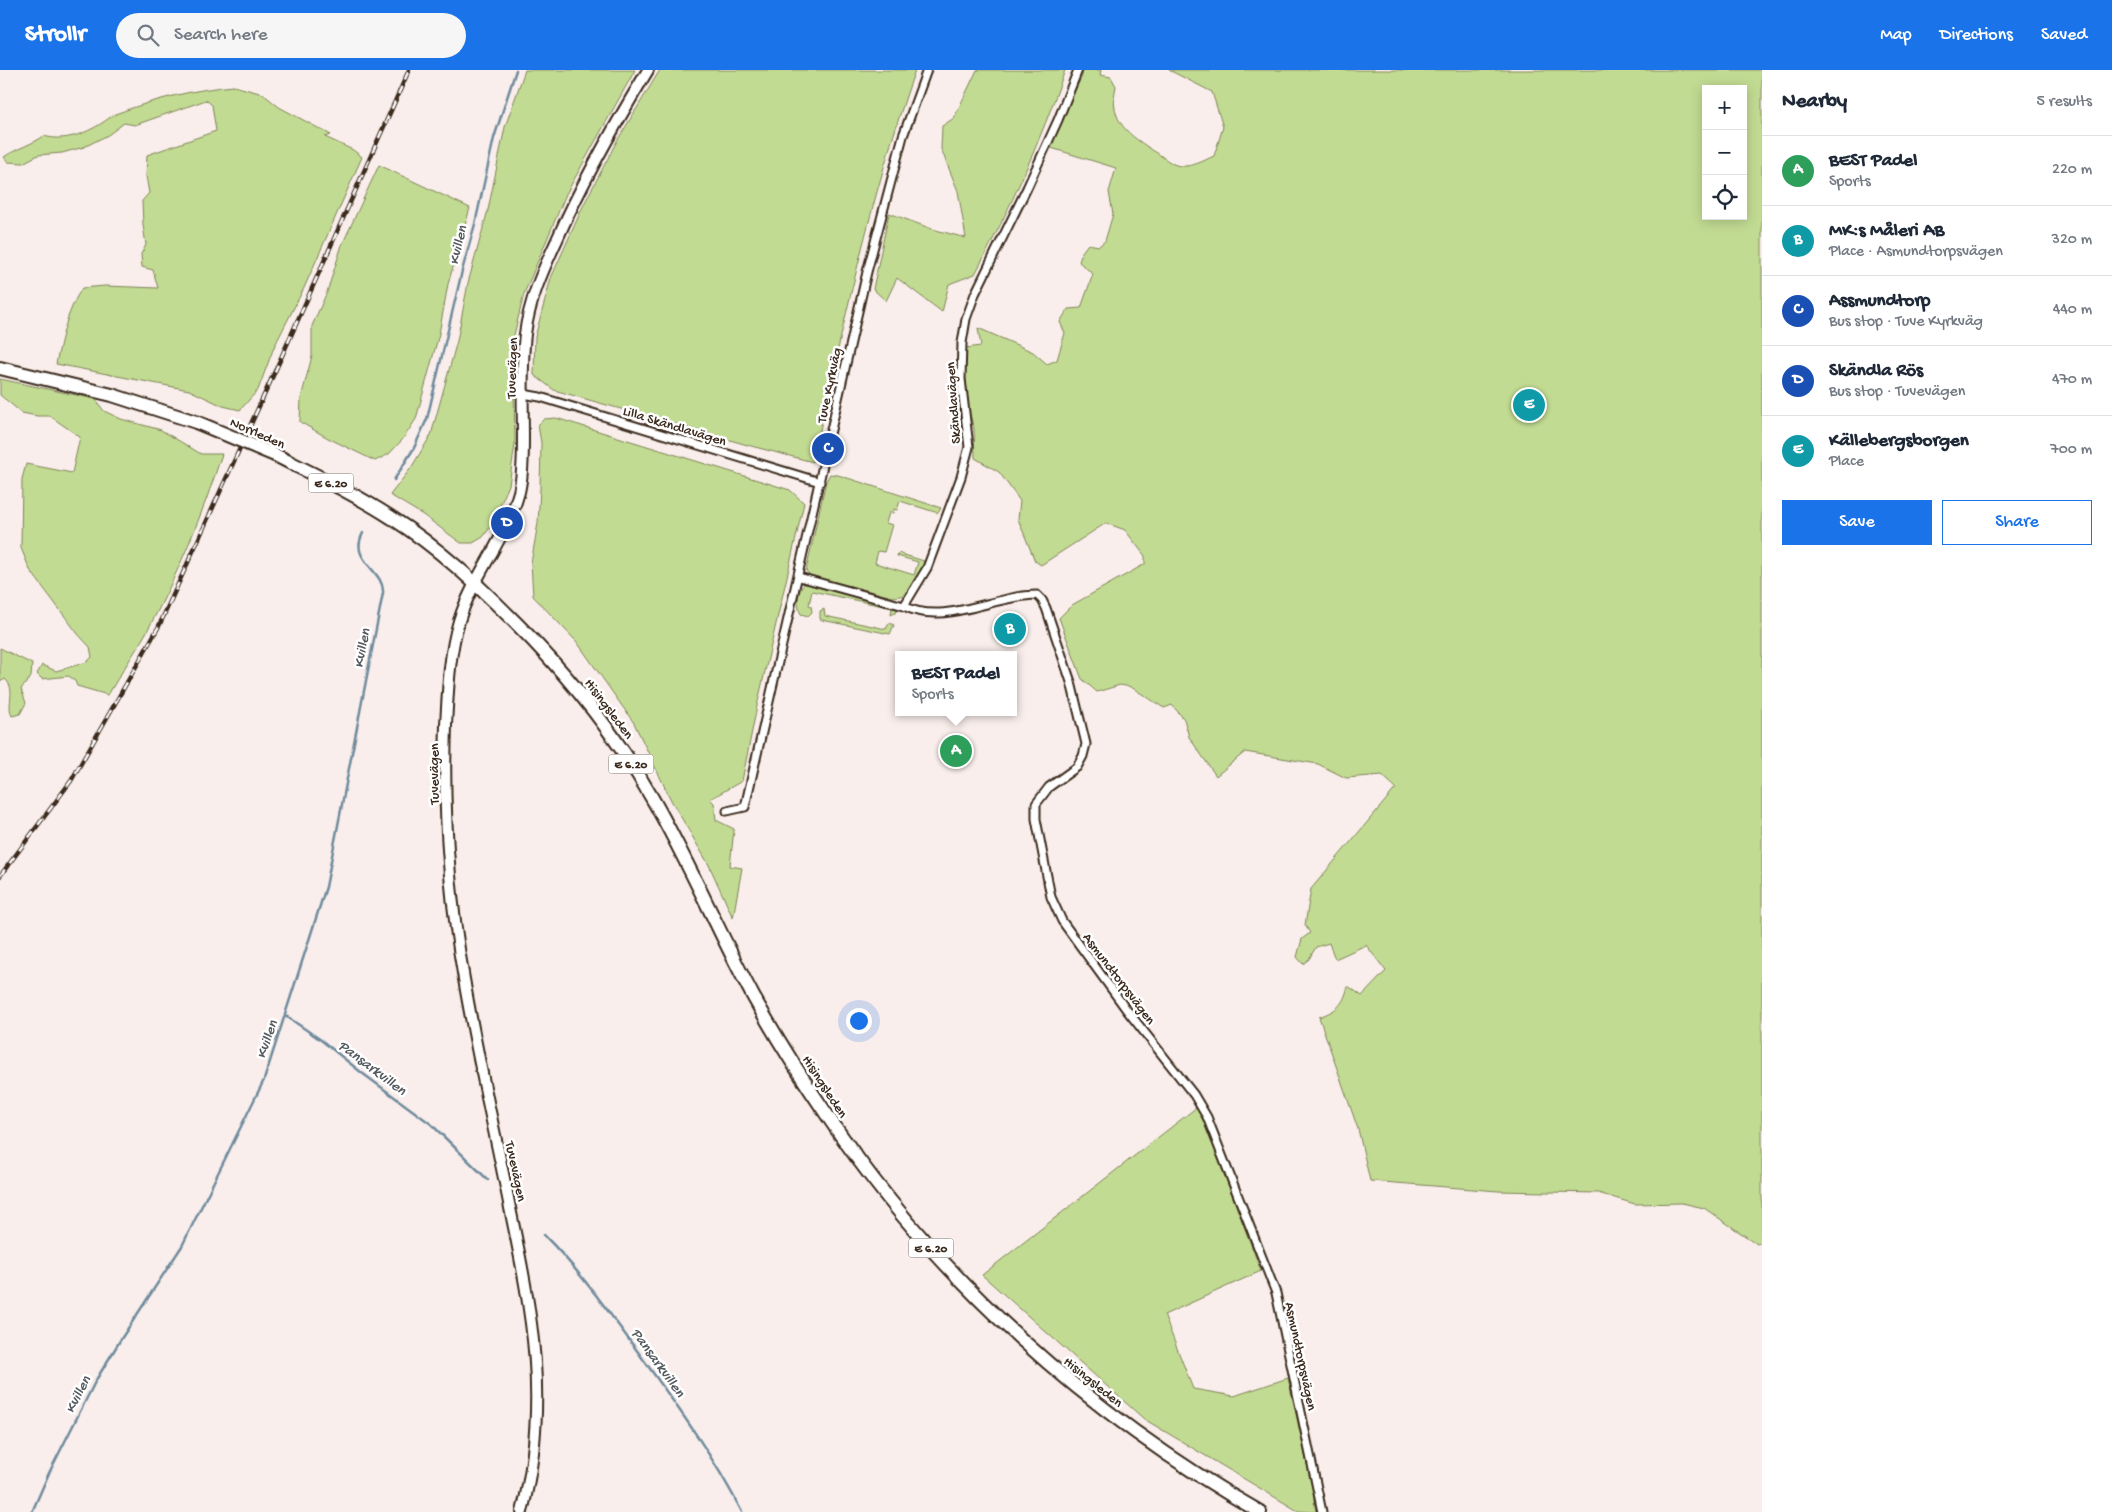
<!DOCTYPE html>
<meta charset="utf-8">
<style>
:root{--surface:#fff;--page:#f6f6f7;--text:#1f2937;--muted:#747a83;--line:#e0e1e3;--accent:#1a73e8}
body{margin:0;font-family:"Gochi Hand",sans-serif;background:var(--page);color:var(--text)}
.controls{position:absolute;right:15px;top:15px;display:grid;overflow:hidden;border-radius:0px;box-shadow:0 2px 12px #0003}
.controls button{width:45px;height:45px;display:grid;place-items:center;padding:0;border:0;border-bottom:1px solid var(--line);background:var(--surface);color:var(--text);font:25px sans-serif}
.you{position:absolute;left:858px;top:950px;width:18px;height:18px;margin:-12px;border:4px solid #fff;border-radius:50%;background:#1a73e8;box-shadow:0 0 0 8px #1a73e833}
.badge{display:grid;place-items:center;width:32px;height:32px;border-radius:50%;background:var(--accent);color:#fff;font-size:16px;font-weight:700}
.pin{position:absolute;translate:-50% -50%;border:2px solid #fff;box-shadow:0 1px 5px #0006}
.popup{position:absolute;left:895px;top:581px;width:122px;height:65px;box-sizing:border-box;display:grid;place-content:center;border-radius:0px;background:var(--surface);filter:drop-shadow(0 1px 4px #0005);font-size:16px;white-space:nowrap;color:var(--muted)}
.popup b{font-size:19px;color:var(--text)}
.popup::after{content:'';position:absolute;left:50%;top:100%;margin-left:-10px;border:10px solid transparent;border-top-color:var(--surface)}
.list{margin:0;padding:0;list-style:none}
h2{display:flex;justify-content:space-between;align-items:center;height:65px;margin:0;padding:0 20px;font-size:21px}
h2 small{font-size:16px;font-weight:400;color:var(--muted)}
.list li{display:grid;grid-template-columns:32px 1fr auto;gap:15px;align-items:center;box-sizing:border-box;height:70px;padding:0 20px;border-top:1px solid var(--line)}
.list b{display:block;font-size:19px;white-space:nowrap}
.list p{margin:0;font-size:16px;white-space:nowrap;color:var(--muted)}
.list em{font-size:16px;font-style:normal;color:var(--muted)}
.actions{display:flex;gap:10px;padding:15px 20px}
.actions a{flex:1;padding:11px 0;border:1px solid var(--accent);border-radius:0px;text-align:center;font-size:18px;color:var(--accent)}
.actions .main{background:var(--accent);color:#fff}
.icon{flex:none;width:28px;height:28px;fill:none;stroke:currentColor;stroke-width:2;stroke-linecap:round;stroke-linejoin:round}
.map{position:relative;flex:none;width:1762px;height:1442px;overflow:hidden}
header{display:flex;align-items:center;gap:30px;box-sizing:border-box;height:70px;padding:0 25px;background:var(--accent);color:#fff}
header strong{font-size:24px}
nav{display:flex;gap:28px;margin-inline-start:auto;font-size:18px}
.search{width:350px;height:45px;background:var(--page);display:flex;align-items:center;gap:12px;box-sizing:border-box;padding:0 18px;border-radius:28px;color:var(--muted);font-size:19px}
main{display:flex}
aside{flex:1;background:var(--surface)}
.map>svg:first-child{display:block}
.green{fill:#c2db92;stroke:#7e8258;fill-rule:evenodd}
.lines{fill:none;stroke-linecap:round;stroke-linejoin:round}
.stream{stroke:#708b9d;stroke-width:2.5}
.street-casing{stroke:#3b2a1e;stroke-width:11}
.secondary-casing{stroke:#3b2a1e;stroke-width:14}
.highway-casing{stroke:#3b2a1e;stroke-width:16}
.street{stroke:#fff;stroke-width:7}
.secondary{stroke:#fff;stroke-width:10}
.highway{stroke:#fff;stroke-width:12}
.rail-casing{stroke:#3b2a1e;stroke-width:4.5}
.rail{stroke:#fff;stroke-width:2.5;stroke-dasharray:8;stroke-linecap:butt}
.highway-bridge-casing{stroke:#3b2a1e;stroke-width:16;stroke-linecap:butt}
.highway-bridge{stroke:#fff;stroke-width:12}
.labels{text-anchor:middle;stroke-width:5;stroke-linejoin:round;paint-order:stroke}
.shield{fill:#fff;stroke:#766a62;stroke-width:1}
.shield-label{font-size:12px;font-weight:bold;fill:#3b2a1e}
.street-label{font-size:14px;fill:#3b2a1e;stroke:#fff}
.water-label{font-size:15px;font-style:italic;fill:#555a5e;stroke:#fff}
</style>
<header>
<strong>Strollr</strong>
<div class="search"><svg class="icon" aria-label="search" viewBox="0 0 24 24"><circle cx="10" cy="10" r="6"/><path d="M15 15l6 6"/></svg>Search here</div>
<nav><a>Map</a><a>Directions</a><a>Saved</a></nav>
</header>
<main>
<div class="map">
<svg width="1762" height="1442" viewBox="0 0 1762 1442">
<rect width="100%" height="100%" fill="#f9eeeb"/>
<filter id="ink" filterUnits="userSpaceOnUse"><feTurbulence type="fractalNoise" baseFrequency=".02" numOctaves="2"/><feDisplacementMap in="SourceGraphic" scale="10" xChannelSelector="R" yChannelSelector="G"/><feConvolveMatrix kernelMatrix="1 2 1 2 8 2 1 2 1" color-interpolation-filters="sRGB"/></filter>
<g filter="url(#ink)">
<g class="green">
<polygon points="525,0 635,0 566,124 524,224 513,269 515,374 509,415 491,456 483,467 473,473 461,473 423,445 390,425 411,398 431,365 457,271 468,213 488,140 505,57"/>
<path d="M660,0h255c-45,128 -73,260 -102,392l-62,-16 -197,-56 -20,-15 1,-38 16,-59 33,-74 33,-63z"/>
<path d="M977,0h88c-24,70 -55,139 -90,204l-26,10 -7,28 -45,-34 -11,23 -13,-12 16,-76 43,16 34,9 -8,-47 -17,-42 1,-23 12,-8z"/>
<path d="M1083,0h18l-1,5 11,2 5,9c-8,36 13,49 41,67 6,4 15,12 23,13 13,1 23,-5 34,-10l9,-29 -11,-35 -43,-22h593v1172l-5,2 -53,-36 -22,-5 -47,1 -37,-11 -100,-2 -128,-10 -12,-52 -39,-112c18,-7 24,-11 29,-31l14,10 24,-25 -20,-26 -31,14 -6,-16 -13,4 -7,12 -6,5 -6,-7 5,-18 8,-6 -5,-8 6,-36 85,-101 -14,-13 -36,3 -28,-14 -73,-12 -29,24 -27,-39 -5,-18 -12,-14 -8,3 -33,-21 -11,-2 -23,7 -15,-13 -23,-61 13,-13 73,-41v-8l-20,-26 -19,-7 -65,42 -6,-4 -17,-42 2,-18 -21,-29 -24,-14 -1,-29 -5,-18 -4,-39 1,-24 15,-2 -3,-18 55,24 14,12 10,-4 8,-27 -5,-11 8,-13 13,-1 12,-34 -14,-12 3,-10 6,-8 11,2 6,-5 8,-27 -4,-22 7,-24 -68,-21 34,-71zM1706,19h37v127h-37z"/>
<path d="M234,16l29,8 16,13 52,28 -6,2 28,13 9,7 -58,131 -30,59 -16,43 -18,20 -17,-4 -34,-16 -133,-26c6,-27 11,-53 26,-76l23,-2 53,2 -5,-18 -11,-3 -1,-13 5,-9 -3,-20 -1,-24 7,-8 -3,-17 1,-21 69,-24 -4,-26 -6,-5 -71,25 -11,-2 -16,12 -24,12 -22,6 -24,2 -15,8 -15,-1 -4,-5c13,-9 27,-12 40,-21 19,6 41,-2 58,-13 5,-3 10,-8 16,-10 38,-14 77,-24 116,-27z"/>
<polygon points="379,95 470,138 448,214 439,264 416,349 403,369 389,384 375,391 328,368 300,352 301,328 312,286 312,256 327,222 342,175"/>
<path d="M0,309l95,20 9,12 17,8 40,11 40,24h21c-19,59 -46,125 -76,179 -12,21 -26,41 -38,62l-31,-9 -2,-5 -6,-5 -27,3 -5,-5 5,-9 14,6 31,-9 5,-5 -2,-10 -12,-13 -48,-64 -9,-22 1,-69 4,-15 46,9 8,-36 -30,-21h-13l-15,-3 -22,-18z"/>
<polygon points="556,348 790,420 804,433 757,636 742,711 710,729 714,733 716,750 734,759 730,796 742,798 733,848 709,795 671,730 634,653 577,572 533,526 531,493 538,453 540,419 541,373 538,355 544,349"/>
<polygon points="830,404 838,405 941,438 938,443 900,431 897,440 894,439 893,443 889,443 886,453 892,455 884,482 878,481 875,493 914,505 918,492 897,486 898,483 924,491 925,495 907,525 893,527 811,506 806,501 826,411"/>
<path d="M807,512l89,24 1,6 -6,3 1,-7 -80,-17 -3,14 2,1 1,6 -4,4 -7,-2c-5,-9 -4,-26 6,-32z"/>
<polygon points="824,539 825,546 886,559 889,553 894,555 890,564 822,550 820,549 820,541"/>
<path d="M0,578l32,16 -1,13 -10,12 5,14 -6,11 -8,2c-6,-13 5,-26 -7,-37l-5,3z"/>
<polygon points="1197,1037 1205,1054 1261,1201 1164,1245 1193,1319 1234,1326 1288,1308 1312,1416 1316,1442 1298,1441 1144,1349 982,1205"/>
</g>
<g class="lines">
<g class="stream">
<polyline points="394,410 414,378 427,349 462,201 475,154 494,68 516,0"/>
<polyline points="286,946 321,970 362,1003 431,1054 488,1110"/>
<path d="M544,1165c37,37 68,81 99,124 37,51 70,97 99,153"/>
<path d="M32,1442l17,-39 47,-93 25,-41 61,-93 82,-166 62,-193 57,-294c2,-23 -35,-32 -20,-60"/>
</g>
<defs>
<g id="street">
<polyline points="523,324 540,327 820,412"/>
<polyline points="799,507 904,536 927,498 961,407 969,377 961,309 962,273 966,249 975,224 1027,118 1058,50 1078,0"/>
<path d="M904,536c39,21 91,-11 133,-11l5,5 4,8 25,74 15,62 -3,12 -6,11 -28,20 -13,17v15l15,78 11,24 64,88 68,86 13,22 69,176 46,219"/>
<polyline points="727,741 745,737 867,202 903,66 927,0"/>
</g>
<path id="secondary" d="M522,1442c28,-109 10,-198 -12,-304 -15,-76 -33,-152 -46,-229 -15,-83 -21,-169 -18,-254 2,-34 3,-71 13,-104 14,-46 48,-83 60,-129 4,-17 4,-36 4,-53 0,-34 -2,-70 2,-105 4,-32 17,-62 31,-92 26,-60 58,-116 92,-172"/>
<g id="highway">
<polyline points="0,298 112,325 196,352"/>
<path d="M275,385c40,20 80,39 117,63 46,29 86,67 124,105 53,53 99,110 136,175 37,64 66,133 101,198 23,41 48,81 74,119 110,164 262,300 433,397"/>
</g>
</defs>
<use href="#street" class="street-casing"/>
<use href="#secondary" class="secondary-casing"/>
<use href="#highway" class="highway-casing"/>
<use href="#street" class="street"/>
<use href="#secondary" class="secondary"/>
<use href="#highway" class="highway"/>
<defs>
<polyline id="rail" points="0,806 71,711 159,556 281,288 409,0"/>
</defs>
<use href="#rail" class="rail-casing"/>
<use href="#rail" class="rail"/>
<defs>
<polyline id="highway-bridge" points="196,352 275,385"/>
</defs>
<use href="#highway-bridge" class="highway-bridge-casing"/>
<use href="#highway-bridge" class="highway-bridge"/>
</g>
</g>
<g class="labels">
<g class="shield">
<rect x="308.5" y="403.5" width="45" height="19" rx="4"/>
<rect x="608.5" y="684.5" width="45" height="19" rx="4"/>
<rect x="908.5" y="1168.5" width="45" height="19" rx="4"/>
</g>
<g class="shield-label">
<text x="331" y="417">E 6.20</text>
<text x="631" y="698">E 6.20</text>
<text x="931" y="1182">E 6.20</text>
</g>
<g class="street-label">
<text transform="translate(511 298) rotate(-88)" y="5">Tuvevägen</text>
<text transform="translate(828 315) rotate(-78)" y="5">Tuve Kyrkväg</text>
<text transform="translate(952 333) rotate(-94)" y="5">Skändlavägen</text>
<text transform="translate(675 355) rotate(17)" y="5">Lilla Skändlavägen</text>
<text transform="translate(258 362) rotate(24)" y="5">Norrleden</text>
<text transform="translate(610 638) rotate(53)" y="5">Hisingsleden</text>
<text transform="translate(433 704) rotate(-90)" y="5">Tuvevägen</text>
<text transform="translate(1120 908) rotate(53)" y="5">Asmundtorpsvägen</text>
<text transform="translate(826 1016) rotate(57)" y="5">Hisingsleden</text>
<text transform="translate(517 1101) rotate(78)" y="5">Tuvevägen</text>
<text transform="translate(1302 1286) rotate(78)" y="5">Asmundtorpsvägen</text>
<text transform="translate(1094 1311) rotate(39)" y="5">Hisingsleden</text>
</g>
<g class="water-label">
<text transform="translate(457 175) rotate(-77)" y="5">Kvillen</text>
<text transform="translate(361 578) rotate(-79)" y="5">Kvillen</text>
<text transform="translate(266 969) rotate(-71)" y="5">Kvillen</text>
<text transform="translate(373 997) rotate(37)" y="5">Pansarkvillen</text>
<text transform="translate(659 1292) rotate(54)" y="5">Pansarkvillen</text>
<text transform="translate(77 1324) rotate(-63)" y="5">Kvillen</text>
</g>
</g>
</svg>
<div class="controls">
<button>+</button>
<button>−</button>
<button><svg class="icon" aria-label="locate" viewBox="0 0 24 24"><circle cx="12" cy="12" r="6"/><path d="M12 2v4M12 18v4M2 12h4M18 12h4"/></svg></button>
</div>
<div class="you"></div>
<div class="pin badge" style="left:956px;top:681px;background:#2e9e5b">A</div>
<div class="popup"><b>BEST Padel</b>Sports</div>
<div class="pin badge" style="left:1010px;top:559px;background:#0f9aa8">B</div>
<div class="pin badge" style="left:828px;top:379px;background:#1a4fb4">C</div>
<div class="pin badge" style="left:507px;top:453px;background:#1a4fb4">D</div>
<div class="pin badge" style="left:1529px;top:335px;background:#0f9aa8">E</div>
</div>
<aside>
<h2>Nearby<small>5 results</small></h2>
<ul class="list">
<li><span class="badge" style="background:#2e9e5b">A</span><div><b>BEST Padel</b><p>Sports</p></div><em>220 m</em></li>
<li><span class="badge" style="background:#0f9aa8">B</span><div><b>MK:s Måleri AB</b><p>Place · Asmundtorpsvägen</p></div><em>320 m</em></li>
<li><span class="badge" style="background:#1a4fb4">C</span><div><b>Assmundtorp</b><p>Bus stop · Tuve Kyrkväg</p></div><em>440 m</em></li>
<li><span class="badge" style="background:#1a4fb4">D</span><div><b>Skändla Rös</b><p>Bus stop · Tuvevägen</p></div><em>470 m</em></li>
<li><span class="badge" style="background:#0f9aa8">E</span><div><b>Källebergsborgen</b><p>Place</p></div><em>700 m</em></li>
</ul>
<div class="actions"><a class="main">Save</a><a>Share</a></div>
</aside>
</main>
